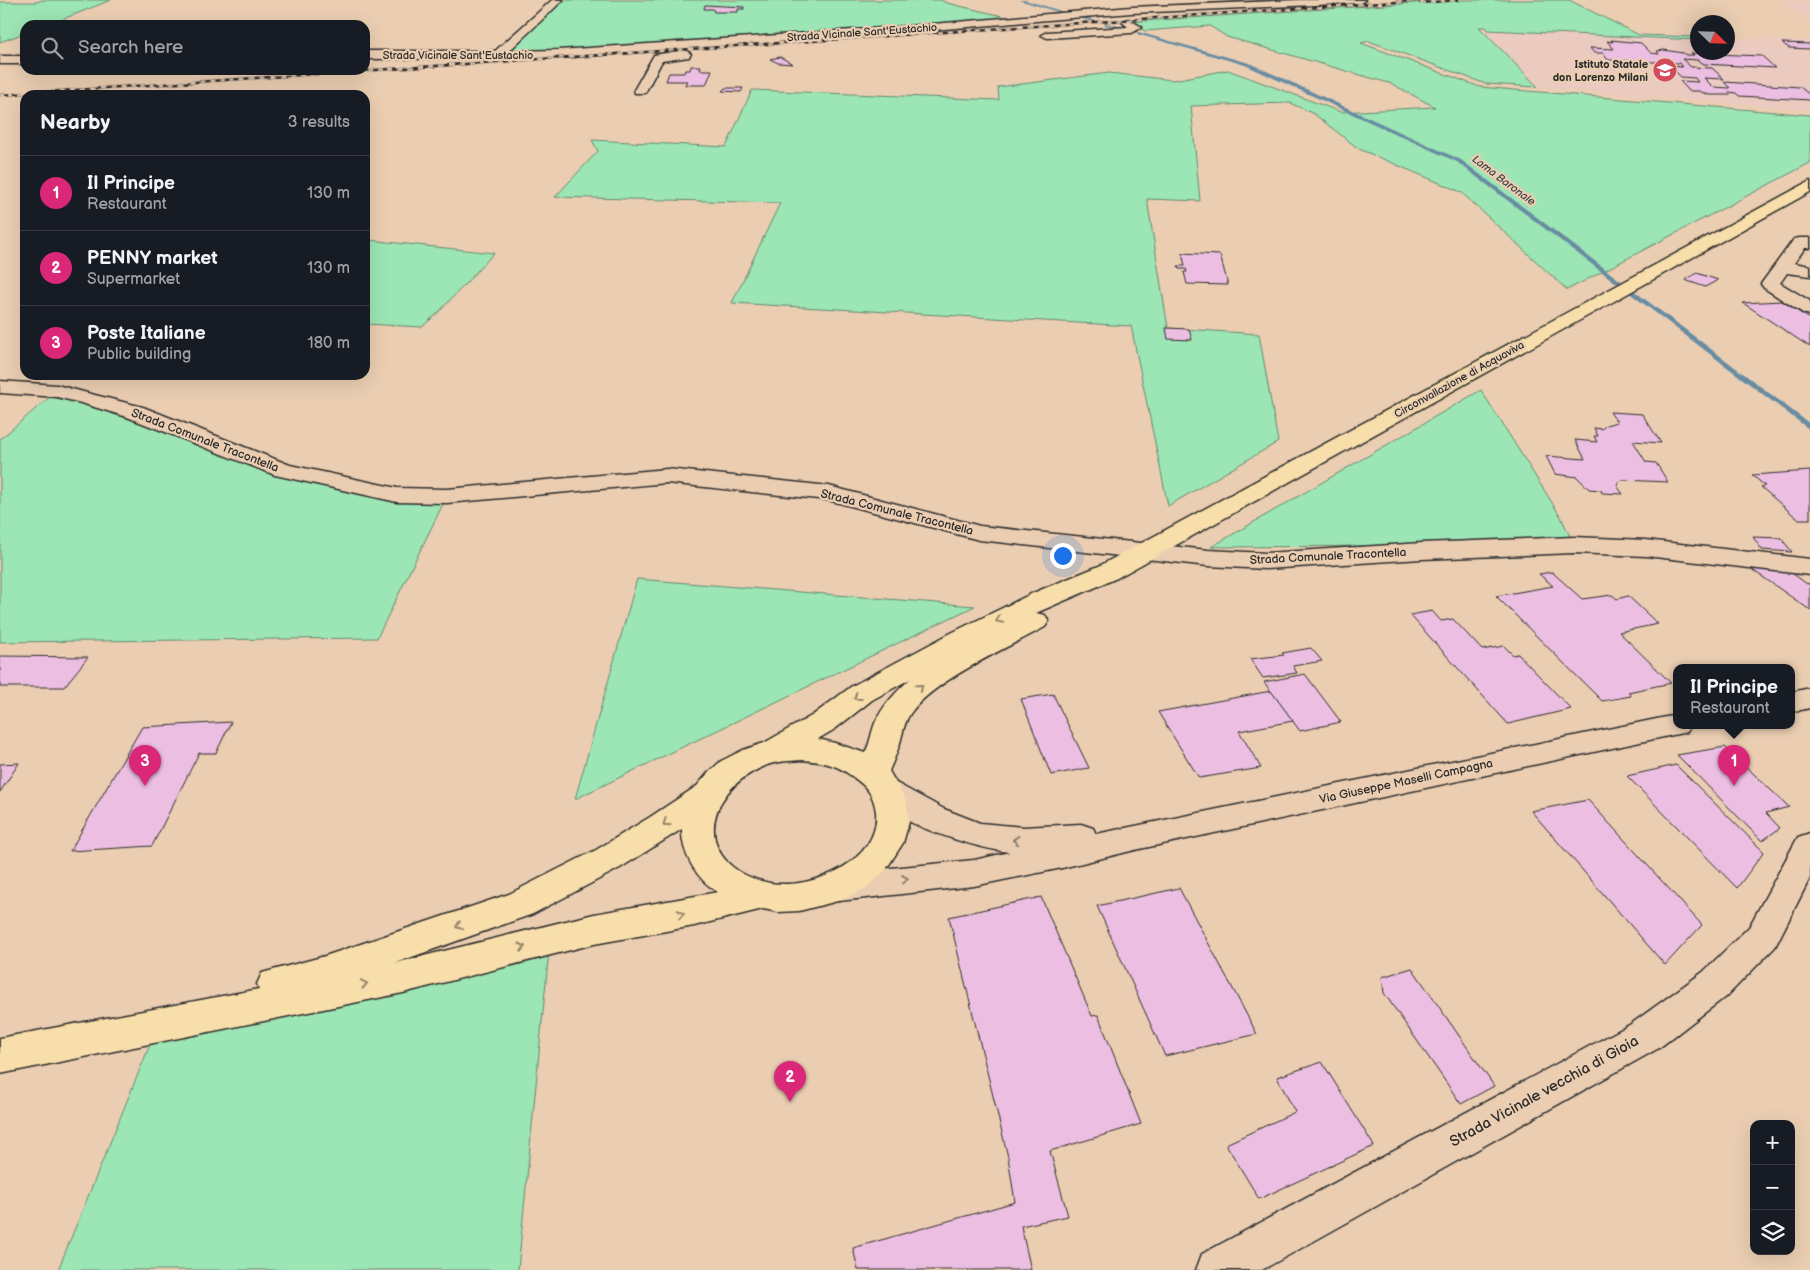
<!DOCTYPE html>
<meta charset="utf-8">
<style>
:root{--surface:#171b24;--page:#20242c;--text:#f1f3f6;--muted:#9ea1a6;--line:#363941;--accent:#db2777}
body{margin:0;font-family:"Balsamiq Sans",sans-serif;background:var(--page);color:var(--text)}
.controls{position:absolute;right:15px;bottom:15px;display:grid;overflow:hidden;border-radius:10px;box-shadow:0 5px 20px #0002}
.controls button{width:45px;height:45px;display:grid;place-items:center;padding:0;border:0;border-bottom:1px solid var(--line);background:var(--surface);color:var(--text);font:25px sans-serif}
.compass{position:absolute;left:1690px;top:15px;width:45px;height:45px;border-radius:50%;background:var(--surface);box-shadow:0 5px 20px #0002;rotate:113deg}
.you{position:absolute;left:1062px;top:555px;width:18px;height:18px;margin:-12px;border:4px solid #fff;border-radius:50%;background:#1a73e8;box-shadow:0 0 0 8px #1a73e833}
.badge{display:grid;place-items:center;width:32px;height:32px;border-radius:50%;background:var(--accent);color:#fff;font-size:16px;font-weight:700}
.pin{position:absolute;translate:-50% -41px;filter:drop-shadow(0 1px 2px #0008)}
.pin::after{content:'';position:absolute;top:26px;width:18px;height:15px;background:inherit;clip-path:polygon(0 0,100% 0,50% 100%)}
.popup{position:absolute;left:1673px;top:664px;width:122px;height:65px;box-sizing:border-box;display:grid;place-content:center;border-radius:10px;background:var(--surface);filter:drop-shadow(0 1px 4px #0005);font-size:16px;white-space:nowrap;color:var(--muted)}
.popup b{font-size:19px;color:var(--text)}
.popup::after{content:'';position:absolute;left:50%;top:100%;margin-left:-10px;border:10px solid transparent;border-top-color:var(--surface)}
.list{margin:0;padding:0;list-style:none}
h2{display:flex;justify-content:space-between;align-items:center;height:65px;margin:0;padding:0 20px;font-size:21px}
h2 small{font-size:16px;font-weight:400;color:var(--muted)}
.list li{display:grid;grid-template-columns:32px 1fr auto;gap:15px;align-items:center;box-sizing:border-box;height:75px;padding:0 20px;border-top:1px solid var(--line)}
.list b{display:block;font-size:19px;white-space:nowrap}
.list p{margin:0;font-size:16px;white-space:nowrap;color:var(--muted)}
.list em{font-size:16px;font-style:normal;color:var(--muted)}
.icon{flex:none;width:28px;height:28px;fill:none;stroke:currentColor;stroke-width:2;stroke-linecap:round;stroke-linejoin:round}
.map{position:relative;flex:none;width:1810px;height:1270px;overflow:hidden}
.search{position:absolute;background:var(--surface);box-shadow:0 5px 20px #0002;left:20px;top:20px;width:350px;height:55px;display:flex;align-items:center;gap:12px;box-sizing:border-box;padding:0 18px;border-radius:15px;color:var(--muted);font-size:19px}
.panel{position:absolute;background:var(--surface);box-shadow:0 5px 20px #0002;left:20px;top:90px;width:350px;height:290px;border-radius:15px}
.map>svg:first-child{display:block}
.built{fill:#ebcac0}
.green{fill:#9ce5b4;stroke:#648870}
.lines{fill:none;stroke-linecap:round;stroke-linejoin:round}
.stream{fill:#688ca2;fill-rule:evenodd}
.building{fill:#ecbfe2;stroke:#2b2b2b}
.minor-casing{stroke:#2b2b2b;stroke-width:3}
.major-casing{stroke:#2b2b2b;stroke-width:3}
.minor{fill:#ebceb2;fill-rule:evenodd}
.major{fill:#f8deab;fill-rule:evenodd}
.rail-casing{stroke:#2b2b2b;stroke-width:2.5}
.rail{stroke:#ebceb2;stroke-width:2;stroke-dasharray:5;stroke-linecap:butt}
.oneway{stroke:#92846b}
.oneway2{stroke:#8b7c6e}
.labels{text-anchor:middle;stroke-width:4.5;stroke-linejoin:round;paint-order:stroke}
.far-street-label{font-size:11px;fill:#2b2b2b;stroke:#ebceb2}
.far-poi-label{font-size:11px;font-weight:bold;fill:#2b2b2b;stroke:#ebceb2;text-anchor:end}
.far-water-label{font-size:11px;font-style:italic;fill:#3a4349;stroke:#ebceb2}
.street-label{font-size:12px;fill:#2b2b2b;stroke:#ebceb2}
.near-street-label{font-size:15px;fill:#2b2b2b;stroke:#ebceb2}
</style>
<div class="map">
<svg width="1810" height="1270" viewBox="0 0 1810 1270">
<rect width="100%" height="100%" fill="#ebceb2"/>
<filter id="ink" filterUnits="userSpaceOnUse"><feTurbulence type="fractalNoise" baseFrequency=".02" numOctaves="2"/><feDisplacementMap in="SourceGraphic" scale="10" xChannelSelector="R" yChannelSelector="G"/><feConvolveMatrix kernelMatrix="1 2 1 2 8 2 1 2 1" color-interpolation-filters="sRGB"/></filter>
<g filter="url(#ink)">
<g class="built">
<polygon points="1779,0 1800,0 1810,6 1810,21"/>
<polygon points="1478,27 1697,36 1698,52 1728,52 1728,38 1810,41 1810,110 1538,87"/>
</g>
<g class="green">
<polygon points="42,0 111,0 48,25 25,25 25,33 0,42 0,2 37,2"/>
<polygon points="558,0 941,0 947,3 1011,18 936,25 595,50 500,52"/>
<polygon points="1460,0 1569,0 1639,35 1697,37 1697,40 1488,30 1486,27 1479,27 1538,87 1486,84 1369,41 1361,43 1480,87 1810,115 1810,163 1567,290 1461,192 1359,149 1314,114 1290,103 1191,106 1200,201 1147,199 1168,328 1259,334 1278,442 1168,506 1131,326 732,303 780,203 555,197 598,151 592,140 726,147 752,90 999,100 998,87 1109,73 1173,80 1228,70 1341,112 1435,107 1392,84 1227,37 1210,26 1145,31 1128,22"/>
<polygon points="368,240 494,253 439,312 422,327 365,324 365,242"/>
<polygon points="1481,390 1561,517 1574,545 1211,547"/>
<polygon points="57,391 268,465 447,496 377,638 0,642 0,439"/>
<polygon points="637,579 975,606 575,799"/>
<polygon points="550,940 518,1270 58,1270 151,1042"/>
</g>
<g class="lines">
<g class="stream">
<polygon points="1019,0 1025,0 1064,12 1061,13"/>
<polygon points="1080,16 1092,19 1093,20 1091,21 1079,18"/>
<polygon points="1104,23 1118,26 1120,27 1118,28 1105,25"/>
<polygon points="1138,32 1249,63 1461,160 1810,424 1810,430 1457,162 1245,65 1137,34"/>
</g>
</g>
<g class="building">
<polygon points="705,5 744,7 744,9 738,9 738,12 714,12 713,9 704,9"/>
<polygon points="1611,40 1641,43 1651,53 1659,54 1657,51 1664,50 1683,53 1686,55 1694,55 1691,53 1762,56 1775,68 1704,64 1698,60 1682,59 1691,67 1712,68 1724,79 1704,78 1713,87 1730,88 1724,82 1800,87 1810,95 1810,100 1739,96 1736,93 1728,92 1731,95 1709,95 1699,91 1689,91 1680,81 1698,82 1695,78 1681,77 1670,66 1682,67 1679,63 1608,60 1603,53 1594,53 1590,48 1614,49 1607,41 1613,42"/>
<polygon points="1782,43 1810,44 1810,49 1789,48"/>
<polygon points="780,57 793,64 778,63 770,59"/>
<polygon points="691,66 701,66 700,70 712,70 706,85 685,85 687,81 666,81 669,73 684,73 685,70 690,70"/>
<polygon points="725,88 743,88 741,92 722,91"/>
<polygon points="1182,253 1220,255 1228,285 1187,284 1184,272 1187,272 1186,269 1179,269 1178,266 1185,266"/>
<polygon points="1697,273 1718,280 1705,287 1685,280"/>
<polygon points="1782,301 1810,319 1810,347 1743,303"/>
<polygon points="1166,328 1189,329 1192,340 1168,339"/>
<polygon points="1610,412 1642,414 1661,443 1633,441 1646,462 1656,463 1668,482 1622,480 1619,481 1617,486 1623,494 1602,493 1601,490 1589,489 1577,477 1555,474 1546,456 1585,459 1575,440 1597,442 1594,436 1598,436 1594,428 1602,429 1606,425 1617,422"/>
<polygon points="1810,471 1810,519 1798,519 1761,487 1765,486 1752,475"/>
<polygon points="1753,537 1781,538 1792,552 1762,550"/>
<polygon points="1744,564 1785,568 1807,584 1810,583 1810,610"/>
<polygon points="1552,572 1582,599 1612,595 1617,599 1628,596 1658,624 1619,632 1671,683 1628,692 1631,696 1602,701 1496,596 1553,586 1539,574"/>
<polygon points="1432,611 1441,621 1453,619 1482,650 1504,646 1513,655 1518,654 1571,709 1508,724 1410,615"/>
<polygon points="1311,648 1322,661 1293,666 1297,673 1263,678 1250,659 1284,655 1282,653"/>
<polygon points="0,656 88,657 64,687 0,687"/>
<polygon points="1305,674 1341,722 1300,731 1264,682"/>
<polygon points="1271,691 1293,721 1239,731 1261,768 1199,778 1158,712"/>
<polygon points="1053,694 1089,768 1051,775 1021,699"/>
<polygon points="231,722 216,753 199,753 152,846 70,851 142,727"/>
<polygon points="1725,747 1789,807 1766,813 1780,828 1762,841 1677,755"/>
<polygon points="19,763 0,792 0,764"/>
<polygon points="1676,765 1764,852 1737,888 1627,776"/>
<polygon points="1588,800 1702,925 1665,965 1531,811"/>
<polygon points="1179,888 1257,1034 1165,1056 1097,906"/>
<polygon points="1041,897 1092,1016 1098,1015 1141,1124 1050,1151 1068,1216 1021,1226 1031,1270 858,1270 853,1248 1015,1202 1008,1157 949,917"/>
<polygon points="1412,968 1494,1086 1461,1104 1384,993 1382,977"/>
<polygon points="1322,1062 1374,1146 1259,1199 1226,1144 1295,1112 1277,1077"/>
</g>
<g class="lines">
<defs>
<g id="minor">
<polygon points="552,0 563,0 509,51 559,50 897,27 1131,7 1299,0 1365,0 1360,3 1131,13 897,33 559,58 365,59 365,51 495,51"/>
<polygon points="1128,19 1142,27 1132,33 1047,38 1041,35 1047,32 1128,27 1122,22"/>
<polygon points="685,50 691,54 689,57 662,61 645,93 635,93 634,90 654,55"/>
<rect x="0" y="56" width="25" height="8"/>
<polygon points="1800,238 1810,238 1810,248 1805,248 1794,263 1810,266 1810,276 1787,273 1780,283 1810,301 1810,315 1803,313 1764,288 1761,284 1794,239"/>
<polygon points="0,381 57,385 95,395 143,407 290,465 397,488 447,489 667,469 829,486 980,526 1208,550 1266,553 1422,543 1574,537 1646,540 1810,559 1810,575 1646,556 1574,553 1422,559 1266,569 1208,566 979,540 828,500 667,483 447,503 397,502 275,475 127,417 81,403 57,397 0,393"/>
<polygon points="1810,688 1810,708 1792,712 1792,692"/>
<path d="M1676,715v10h15l-4,7 -552,118 -73,18 -88,18 -135,15 -12,-4 -5,-10 5,-10 12,-4 135,-13 36,-8c-34,-3 -122,-30 -139,-60l5,-8 11,-4 11,4 46,25 36,14 43,4 58,-3 12,4 3,6z"/>
<polygon points="1810,833 1810,878 1775,947 1729,994 1659,1048 1262,1270 1196,1270 1202,1254 1631,1024 1703,972 1749,927 1798,837"/>
</g>
<path id="major" d="M1810,181v11l-693,386 -81,35 9,2 4,6 -4,6c-36,20 -113,54 -135,87 -6,9 -7,19 -10,29 -3,9 -7,19 -11,28l17,29 3,22 -6,21 -18,28 -19,17 -24,12 -43,11 -21,1 -15,-3 -69,17 -100,18 -191,49 -403,81v-36l259,-49 -2,-5 5,-11 63,-17 184,-62 87,-44 54,-33 47,-31 12,-14 12,-11 22,-11 21,-7 49,-28 39,-29 99,-53 82,-40 66,-27zM910,679c-14,13 -27,26 -35,44 -4,10 -5,21 -10,30l-30,-10 -17,-4 17,-10 37,-29zM802,760c25,2 36,5 55,20 12,9 17,17 19,32 4,50 -64,78 -106,71 -77,-15 -71,-90 -5,-117 11,-5 25,-5 37,-6zM682,829c-1,24 15,51 36,63l-124,22 -199,49 138,-49 87,-46z"/>
</defs>
<use href="#minor" class="minor-casing"/>
<use href="#major" class="major-casing"/>
<use href="#minor" class="minor"/>
<use href="#major" class="major"/>
<defs>
<g id="rail">
<polyline points="1420,3 1458,0"/>
<polyline points="0,95 1426,0"/>
</g>
</defs>
<use href="#rail" class="rail-casing"/>
<use href="#rail" class="rail"/>
</g>
<defs><path id="oneway-chevron" d="M-2-3.5L2.5 0L-2 3.5" fill="none" stroke-width="1.6" stroke-linecap="round" stroke-linejoin="round" transform="scale(1.25)"/></defs>
<g class="oneway">
<use href="#oneway-chevron" transform="translate(999 620) rotate(154)"/>
<use href="#oneway-chevron" transform="translate(920 687) rotate(-40)"/>
<use href="#oneway-chevron" transform="translate(857 697) rotate(144)"/>
<use href="#oneway-chevron" transform="translate(666 823) rotate(146)"/>
<use href="#oneway-chevron" transform="translate(681 914) rotate(-9)"/>
<use href="#oneway-chevron" transform="translate(459 926) rotate(160)"/>
<use href="#oneway-chevron" transform="translate(522 947) rotate(-14)"/>
<use href="#oneway-chevron" transform="translate(364 984) rotate(-11)"/>
</g>
<g class="oneway2">
<use href="#oneway-chevron" transform="translate(1016 840) rotate(-178)"/>
<use href="#oneway-chevron" transform="translate(905 879) rotate(-7)"/>
</g>
</g>
<defs>
<symbol id="school-disc" viewBox="-11 -11 22 22"><circle r="9.5" fill="#d1495b" stroke="#ebceb2"/><path d="M0-5L7-2L0 1L-7-2ZM-4 1L0 2.5L4 1V4Q0 6-4 4Z" fill="#fff"/></symbol>
</defs>
<g fill-rule="evenodd">
<use href="#school-disc" x="1651" y="56" width="28" height="28"/>
</g>
<g class="labels">
<g class="far-street-label">
<text transform="translate(862 32) rotate(-4)" y="4">Strada Vicinale Sant'Eustachio</text>
<text x="458" y="59">Strada Vicinale Sant'Eustachio</text>
<text transform="translate(1459 379) rotate(-29)" y="4">Circonvallazione di Acquaviva</text>
</g>
<g class="far-poi-label">
<text x="1648" y="68">Istituto Statale<tspan x="1648" dy="13">don Lorenzo Milani</tspan></text>
</g>
<g class="far-water-label">
<text transform="translate(1504 180) rotate(37)" y="4">Lama Baronale</text>
</g>
<g class="street-label">
<text transform="translate(205 440) rotate(21)" y="4">Strada Comunale Tracontella</text>
<text transform="translate(897 512) rotate(14)" y="4">Strada Comunale Tracontella</text>
<text transform="translate(1328 556) rotate(-3)" y="4">Strada Comunale Tracontella</text>
<text transform="translate(1406 781) rotate(-12)" y="4">Via Giuseppe Maselli Campagna</text>
</g>
<g class="near-street-label">
<text transform="translate(1544 1091) rotate(-29)" y="5">Strada Vicinale vecchia di Gioia</text>
</g>
</g>
</svg>
<div class="controls">
<button>+</button>
<button>−</button>
<button><svg class="icon" aria-label="layers" viewBox="0 0 24 24"><path d="M12 4l9 5-9 5-9-5zM3 14l9 5 9-5"/></svg></button>
</div>
<svg class="compass" viewBox="-18 -18 36 36"><path d="M0-13l5 13h-10z" fill="#e53935"/><path d="M0 13l5-13h-10z" fill="#9ea1a6"/></svg>
<div class="you"></div>
<div class="pin badge" style="left:1734px;top:786px">1</div>
<div class="popup"><b>Il Principe</b>Restaurant</div>
<div class="pin badge" style="left:790px;top:1102px">2</div>
<div class="pin badge" style="left:145px;top:786px">3</div>
<div class="search"><svg class="icon" aria-label="search" viewBox="0 0 24 24"><circle cx="10" cy="10" r="6"/><path d="M15 15l6 6"/></svg>Search here</div>
<section class="panel">
<h2>Nearby<small>3 results</small></h2>
<ul class="list">
<li><span class="badge">1</span><div><b>Il Principe</b><p>Restaurant</p></div><em>130 m</em></li>
<li><span class="badge">2</span><div><b>PENNY market</b><p>Supermarket</p></div><em>130 m</em></li>
<li><span class="badge">3</span><div><b>Poste Italiane</b><p>Public building</p></div><em>180 m</em></li>
</ul>
</section>
</div>
